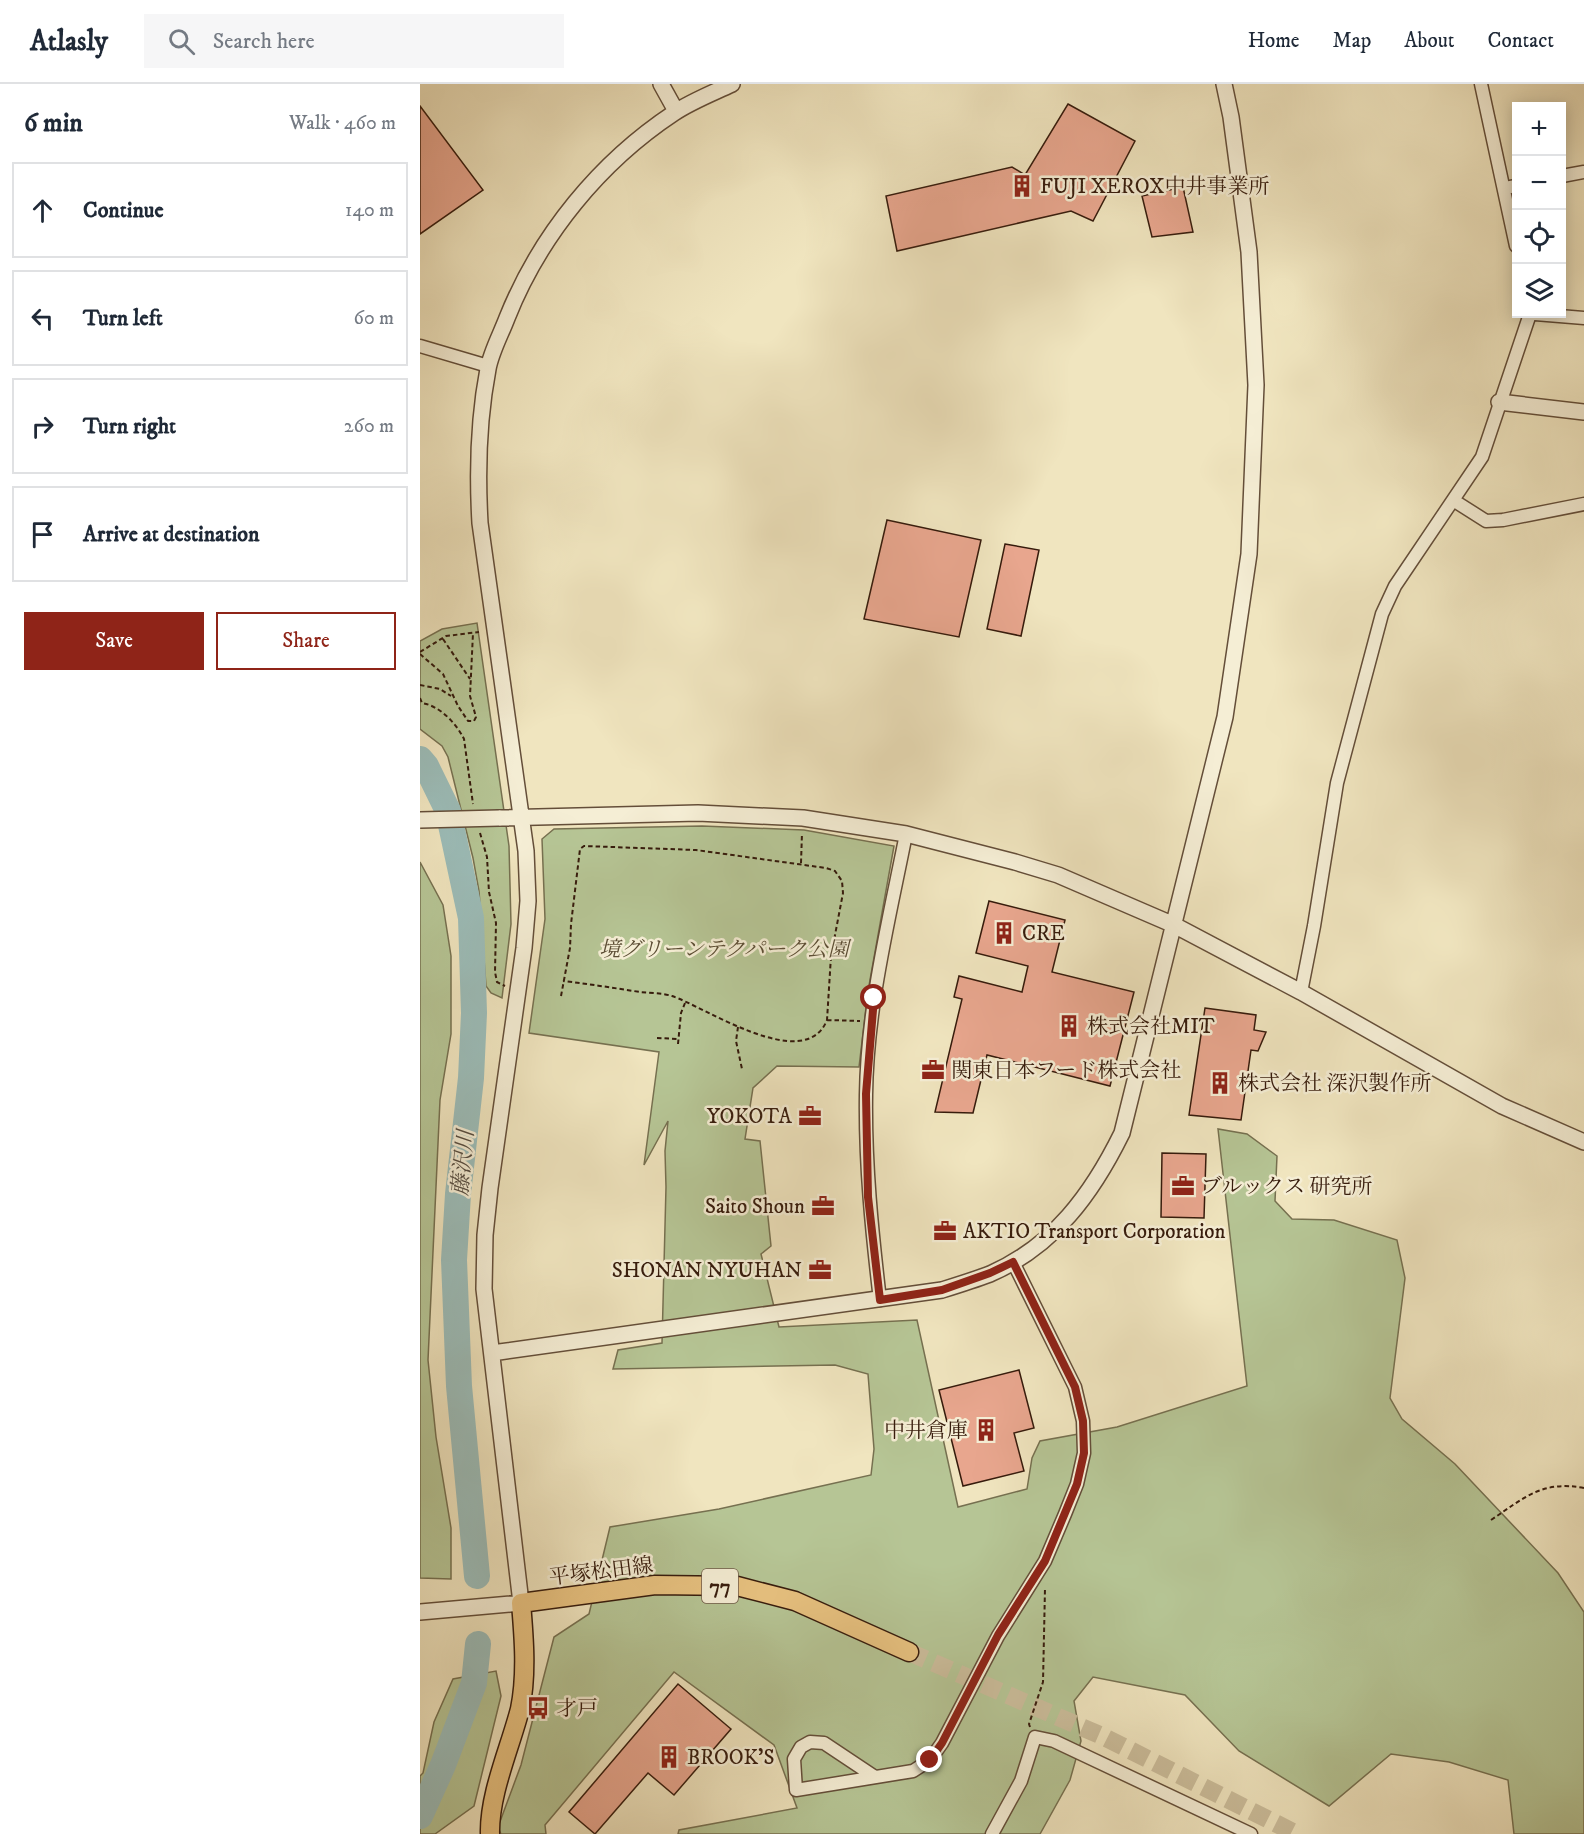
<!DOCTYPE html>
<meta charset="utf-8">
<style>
:root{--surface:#fff;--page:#f6f6f7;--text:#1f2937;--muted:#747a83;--line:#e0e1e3;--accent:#8f2418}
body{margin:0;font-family:"IM FELL DW Pica","Noto Serif JP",serif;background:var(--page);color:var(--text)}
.controls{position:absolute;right:18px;top:18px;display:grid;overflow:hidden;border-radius:0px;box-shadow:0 3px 15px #0003}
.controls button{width:54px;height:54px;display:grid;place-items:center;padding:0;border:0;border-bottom:2px solid var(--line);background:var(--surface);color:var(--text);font:30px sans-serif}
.stop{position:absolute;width:18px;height:18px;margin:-14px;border:4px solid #8f2418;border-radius:50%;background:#fff}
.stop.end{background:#8f2418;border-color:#fff;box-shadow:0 2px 6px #0008}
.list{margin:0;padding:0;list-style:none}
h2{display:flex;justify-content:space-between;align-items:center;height:78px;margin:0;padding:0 24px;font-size:26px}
h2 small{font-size:20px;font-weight:400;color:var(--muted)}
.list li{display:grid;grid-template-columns:39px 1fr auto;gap:18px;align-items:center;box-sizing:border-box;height:96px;margin:0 12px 12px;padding:0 12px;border:2px solid var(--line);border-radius:0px}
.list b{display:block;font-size:22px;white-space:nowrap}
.list em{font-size:20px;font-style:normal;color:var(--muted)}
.actions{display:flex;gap:12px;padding:18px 24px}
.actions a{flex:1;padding:14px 0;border:2px solid var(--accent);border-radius:0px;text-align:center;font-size:21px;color:var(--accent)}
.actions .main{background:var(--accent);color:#fff}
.icon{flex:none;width:33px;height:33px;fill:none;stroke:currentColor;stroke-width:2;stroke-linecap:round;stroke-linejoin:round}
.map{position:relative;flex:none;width:1164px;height:1750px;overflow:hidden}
header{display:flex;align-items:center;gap:36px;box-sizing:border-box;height:84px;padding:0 30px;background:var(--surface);border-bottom:2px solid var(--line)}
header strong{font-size:28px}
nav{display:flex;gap:33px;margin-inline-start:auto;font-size:21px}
.search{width:420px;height:54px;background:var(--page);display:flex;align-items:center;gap:15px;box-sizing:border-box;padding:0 21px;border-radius:0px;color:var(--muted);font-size:22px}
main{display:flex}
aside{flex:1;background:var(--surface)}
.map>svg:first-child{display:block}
.green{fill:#b6c595;stroke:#767050;stroke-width:1.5}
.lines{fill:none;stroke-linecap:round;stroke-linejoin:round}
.river{stroke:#9cbdb9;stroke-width:26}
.building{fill:#e8a68e;stroke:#361b0c;stroke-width:1.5}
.primary-tunnel{stroke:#cbbd9b;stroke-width:18;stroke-dasharray:18 9;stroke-linecap:butt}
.minor-casing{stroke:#644e39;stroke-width:15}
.tertiary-casing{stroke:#644e39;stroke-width:18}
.primary-casing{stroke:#361b0c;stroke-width:21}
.path{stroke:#361b0c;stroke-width:2;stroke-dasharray:4.5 3;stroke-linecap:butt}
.minor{stroke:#f5eed5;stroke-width:12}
.tertiary{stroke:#f5eed5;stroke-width:15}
.primary{stroke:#e8c280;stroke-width:18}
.tertiary-bridge-casing{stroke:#644e39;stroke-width:18;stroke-linecap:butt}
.tertiary-bridge{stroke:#f5eed5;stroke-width:15}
.route{stroke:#8f2418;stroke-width:8}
.labels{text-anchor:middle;stroke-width:5;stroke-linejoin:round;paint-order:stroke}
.shield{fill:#f5eed5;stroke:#6f5a48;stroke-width:1.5}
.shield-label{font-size:20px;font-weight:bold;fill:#361b0c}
.poi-label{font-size:21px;fill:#361b0c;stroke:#f5eed5;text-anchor:start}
.park-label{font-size:21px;font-style:italic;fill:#5c4e35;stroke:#f5eed5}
.street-label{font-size:21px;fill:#361b0c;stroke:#f5eed5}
.water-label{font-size:22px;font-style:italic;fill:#554c40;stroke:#f5eed5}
</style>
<header>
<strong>Atlasly</strong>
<div class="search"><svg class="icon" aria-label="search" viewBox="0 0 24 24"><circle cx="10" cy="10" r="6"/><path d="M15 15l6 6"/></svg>Search here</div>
<nav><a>Home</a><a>Map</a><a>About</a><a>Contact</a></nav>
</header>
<main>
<aside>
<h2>6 min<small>Walk · 460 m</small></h2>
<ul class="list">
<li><svg class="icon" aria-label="ahead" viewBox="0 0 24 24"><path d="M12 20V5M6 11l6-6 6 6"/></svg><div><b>Continue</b></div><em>140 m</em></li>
<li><svg class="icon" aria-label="left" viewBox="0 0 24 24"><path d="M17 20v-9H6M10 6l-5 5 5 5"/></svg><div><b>Turn left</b></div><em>60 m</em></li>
<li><svg class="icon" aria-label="right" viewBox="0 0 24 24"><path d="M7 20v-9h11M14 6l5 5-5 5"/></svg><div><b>Turn right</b></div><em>260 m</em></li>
<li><svg class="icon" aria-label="arrive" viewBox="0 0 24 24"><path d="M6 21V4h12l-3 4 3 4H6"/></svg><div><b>Arrive at destination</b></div></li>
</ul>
<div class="actions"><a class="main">Save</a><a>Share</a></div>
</aside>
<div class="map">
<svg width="1164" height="1750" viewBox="0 0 1164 1750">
<rect width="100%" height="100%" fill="#f0e5bf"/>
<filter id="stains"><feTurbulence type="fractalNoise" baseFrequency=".00333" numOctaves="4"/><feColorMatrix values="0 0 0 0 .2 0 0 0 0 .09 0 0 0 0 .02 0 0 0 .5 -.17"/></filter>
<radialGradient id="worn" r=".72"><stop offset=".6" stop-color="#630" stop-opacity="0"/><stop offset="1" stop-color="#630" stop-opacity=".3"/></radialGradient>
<path class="green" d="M57 539 89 762 91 840 82 914 71 909 66 902 59 807 53 774 28 673 22 662 0 645V557L22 545Z
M282 742 384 746 474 762 448 907 439 983 357 982 333 1004 325 1055 340 1057 351 1162 341 1170 359 1243 497 1236 538 1423 607 1405 612 1374 620 1357 697 1343 827 1302 798 1045 827 1050 857 1072 855 1117 872 1135 914 1136 977 1156 985 1194 970 1314 982 1335 1035 1380 1138 1489 1164 1528V1750H1094L1088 1696 1029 1678 971 1670 909 1722 819 1667 765 1611 673 1593 654 1617 661 1657 650 1696 620 1750H258L259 1746 377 1724 354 1661 254 1588 125 1741 126 1750H81L78 1743 101 1681 134 1553 169 1530 190 1443 299 1425 451 1391 454 1365 448 1290 415 1281 193 1285 198 1266 242 1259 246 1103 245 1067 248 1037 224 1081 239 968 109 949 125 835 122 755 134 745Z
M0 778 23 821 31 872V950L20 1016 8 1276 16 1353 31 1444V1495L0 1494Z
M76 1587 81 1612 54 1722 15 1750H0V1692L3 1689 14 1638 33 1595Z"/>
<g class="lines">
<path class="river" d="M0 675 6 682 28 727 51 834 54 929 51 994 38 1110 34 1176 39 1302 57 1492
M0 1732 23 1681 54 1599 58 1560"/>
</g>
<path class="building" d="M648 20 715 57 673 137 651 127 477 167 466 112 592 83 605 91Z
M0 22 63 106 0 150Z
M763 103 773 148 732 153 722 112Z
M467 436 561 456 539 553 444 535Z
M585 460 619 466 601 552 567 545Z
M569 817 645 836 632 888 714 908 690 1002 567 971 553 1029 515 1028 542 915 534 913 539 892 602 908 608 882 556 869Z
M785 924 836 931 834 946 846 948 838 967 831 966 821 1036 769 1031Z
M742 1069 786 1070 784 1134 741 1133Z
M599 1286 614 1344 594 1349 604 1387 543 1402 519 1306Z
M258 1600 311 1645 254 1711 228 1689 175 1750 149 1728Z"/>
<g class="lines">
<path class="primary-tunnel" d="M489 1568 682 1652 877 1750"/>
<g class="minor-casing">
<path id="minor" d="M1061 0 1096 162
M1142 92 1164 88
M1085 104 1096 102
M1115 230 1164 234
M0 262 68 282
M1033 416 1066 437 1083 436 1164 420
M881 908 894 842 917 699 962 530 975 502 1062 373 1110 230
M460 1216C452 1148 445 1080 446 1011 447 923 469 836 486 750
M455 1693 404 1659 390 1658 381 1663 374 1675 376 1706 493 1687 510 1676 522 1659 578 1552 625 1477 645 1430 657 1400 664 1369 663 1337 655 1303 593 1178
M572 1750 601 1697 615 1653 634 1657 831 1750"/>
</g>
<g class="tertiary-casing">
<path id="tertiary" d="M241 0 256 27
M1079 318 1164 328
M79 734 278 729 383 734 486 750 595 778 638 791 754 841 881 908 1082 1022 1164 1058
M72 1269 522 1206C538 1201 554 1196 570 1190 634 1162 672 1110 702 1049L805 633 829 470 836 301 829 168 811 33 804 0
M0 1528 101 1519 64 1205 65 1151 70 1104 104 864 108 817 106 767 60 439C57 387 58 337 68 285 71 268 81 250 87 234 120 151 180 78 254 29 272 17 293 9 312 0"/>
</g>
<g class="primary-casing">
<path id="primary" d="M70 1750C69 1710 90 1664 100 1625 107 1591 104 1554 101 1519L235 1501 317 1502 375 1517 489 1568"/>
</g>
<path class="path" d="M23 555 50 595
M0 568 26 552 59 548
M0 570 23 590 38 622 48 637H54L56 633 50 612 53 549
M0 601 20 605 31 612
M0 614 2 619C20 622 36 639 44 655L53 720
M60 749 67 773 69 808 76 839 75 888 77 898 85 902
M381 779 382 749
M141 912 150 864 151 840 160 765 164 762 276 766 406 784 415 787 422 797 423 809 411 872 407 936C385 991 285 923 252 912 242 909 230 909 220 908 194 904 169 900 143 897
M407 936 440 937
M318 943 316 957 322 985
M237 954 258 955
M258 960 261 929 265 919
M1071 1436C1104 1414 1122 1396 1164 1404
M610 1643 609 1640 623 1598 625 1504"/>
<use href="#minor" class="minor"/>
<use href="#tertiary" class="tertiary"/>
<use href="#primary" class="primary"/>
<g class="tertiary-bridge-casing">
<path id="tertiary-bridge" d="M0 736 79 734"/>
</g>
<use href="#tertiary-bridge" class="tertiary-bridge"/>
</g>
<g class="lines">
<path class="route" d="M454 914 446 1010 448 1113 460 1216 522 1206 570 1189 593 1178 655 1303 663 1337 664 1369 657 1400 625 1477 578 1551 522 1659 510 1676"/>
</g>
<defs>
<g id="building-bare" transform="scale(1.8)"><path d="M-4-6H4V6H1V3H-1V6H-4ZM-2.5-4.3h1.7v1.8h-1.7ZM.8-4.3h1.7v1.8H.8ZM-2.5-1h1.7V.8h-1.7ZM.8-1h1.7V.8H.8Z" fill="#8f2418" stroke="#f5eed5" stroke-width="2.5" paint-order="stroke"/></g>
<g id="office-bare" transform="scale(1.8)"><path d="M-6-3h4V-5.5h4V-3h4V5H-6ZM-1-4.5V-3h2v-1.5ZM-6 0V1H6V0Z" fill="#8f2418" stroke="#f5eed5" stroke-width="2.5" paint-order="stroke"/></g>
<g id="bus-bare" transform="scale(1.8)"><path d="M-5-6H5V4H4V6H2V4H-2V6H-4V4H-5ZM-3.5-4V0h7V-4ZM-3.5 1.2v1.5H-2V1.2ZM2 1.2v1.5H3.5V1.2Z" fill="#8f2418" stroke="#f5eed5" stroke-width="2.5" paint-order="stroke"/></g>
</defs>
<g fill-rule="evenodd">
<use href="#building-bare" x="602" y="102"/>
<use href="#building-bare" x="584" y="849"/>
<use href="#building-bare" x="649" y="942"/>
<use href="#office-bare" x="513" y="986"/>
<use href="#building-bare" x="800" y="999"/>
<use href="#office-bare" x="390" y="1032"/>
<use href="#office-bare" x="763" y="1102"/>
<use href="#office-bare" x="403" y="1122"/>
<use href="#office-bare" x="525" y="1147"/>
<use href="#office-bare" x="400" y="1186"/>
<use href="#building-bare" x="566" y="1346"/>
<use href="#bus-bare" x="118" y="1624"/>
<use href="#building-bare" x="249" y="1673"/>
</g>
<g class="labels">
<rect class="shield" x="282" y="1485" width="36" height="34" rx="4.5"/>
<g class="shield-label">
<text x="300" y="1509">77</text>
</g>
<g class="poi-label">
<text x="620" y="109">FUJI XEROX中井事業所</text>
<text x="602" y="856">CRE</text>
<text x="667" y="949">株式会社MIT</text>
<text x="531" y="993">関東日本フード株式会社</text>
<text x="818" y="1006">株式会社 深沢製作所</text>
<text x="372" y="1039" text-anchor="end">YOKOTA</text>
<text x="781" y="1109">ブルックス 研究所</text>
<text x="385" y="1129" text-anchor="end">Saito Shoun</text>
<text x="543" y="1154">AKTIO Transport Corporation</text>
<text x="382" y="1193" text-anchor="end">SHONAN NYUHAN</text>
<text x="548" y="1353" text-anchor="end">中井倉庫</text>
<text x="136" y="1631">才戸</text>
<text x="267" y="1680">BROOK'S</text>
</g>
<g class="park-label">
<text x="304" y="872">境グリーンテクパーク公園</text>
</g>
<g class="street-label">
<text transform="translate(181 1487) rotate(-7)" y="7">平塚松田線</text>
</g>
<g class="water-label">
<text transform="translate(42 1079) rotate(-85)" y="8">藤沢川</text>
</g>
</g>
<rect width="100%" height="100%" filter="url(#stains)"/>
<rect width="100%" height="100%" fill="url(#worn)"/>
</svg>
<div class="controls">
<button>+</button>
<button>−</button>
<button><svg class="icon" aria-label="locate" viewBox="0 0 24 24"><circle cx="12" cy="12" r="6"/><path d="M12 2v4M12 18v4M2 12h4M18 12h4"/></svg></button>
<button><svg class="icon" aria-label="layers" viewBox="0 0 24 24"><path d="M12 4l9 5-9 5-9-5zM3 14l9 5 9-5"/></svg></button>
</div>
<div class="stop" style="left:454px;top:914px"></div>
<div class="stop end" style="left:510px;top:1676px"></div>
</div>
</main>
